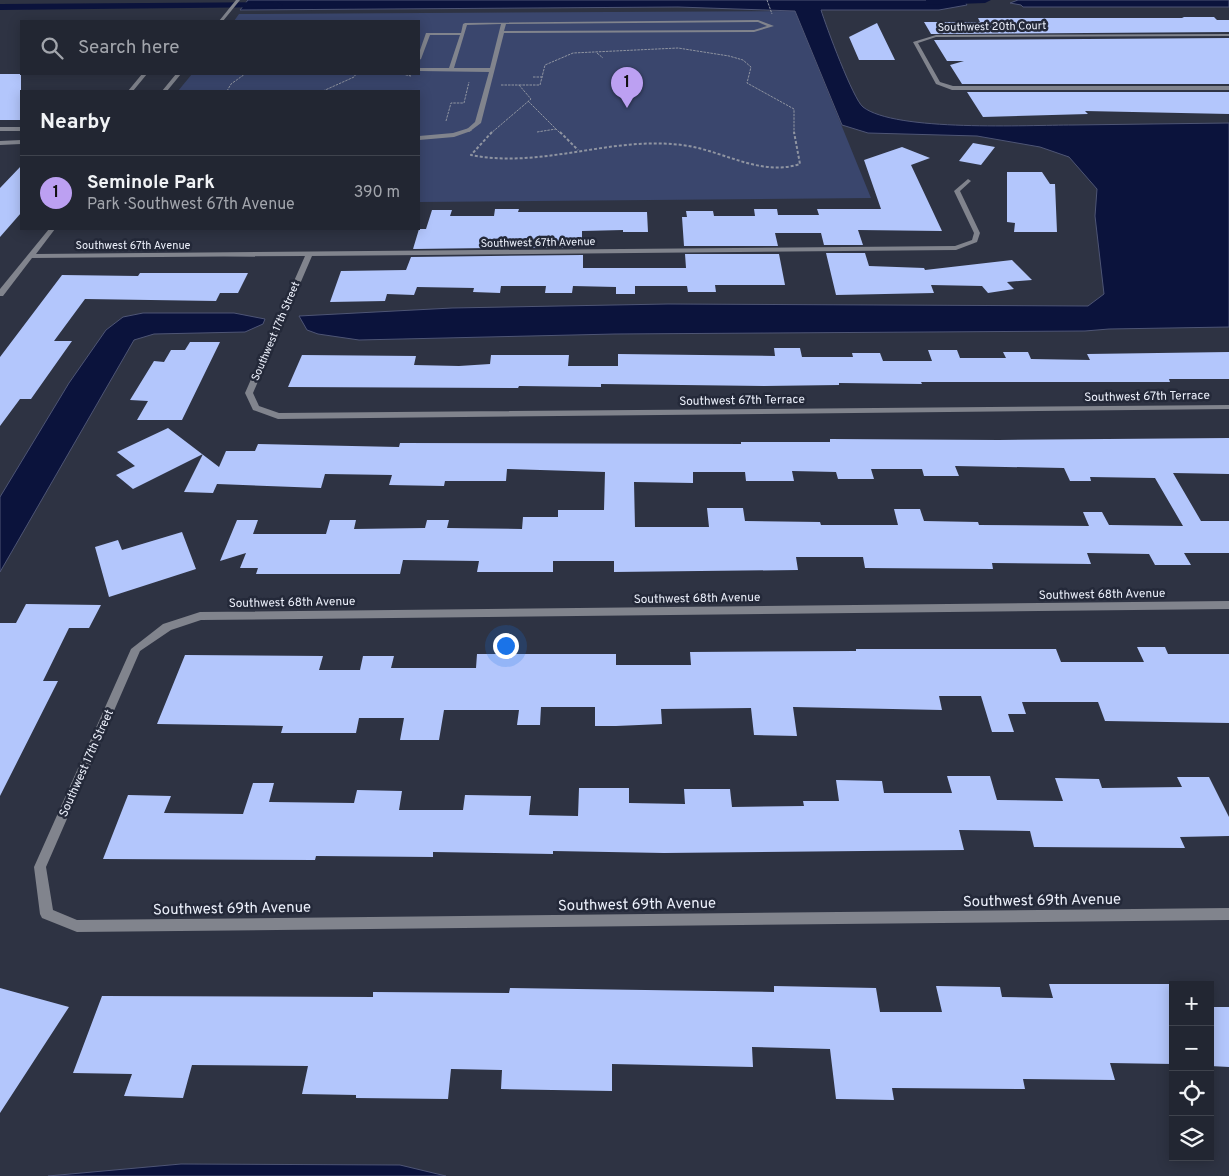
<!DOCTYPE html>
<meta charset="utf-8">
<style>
:root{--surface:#222632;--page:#2e323e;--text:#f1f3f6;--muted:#a2a5ac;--line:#3f434d;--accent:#bca0f2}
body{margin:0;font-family:Overpass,sans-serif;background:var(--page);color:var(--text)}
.controls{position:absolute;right:15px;bottom:15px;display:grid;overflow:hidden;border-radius:0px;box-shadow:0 2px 12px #0003}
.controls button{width:45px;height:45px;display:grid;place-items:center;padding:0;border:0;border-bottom:1px solid var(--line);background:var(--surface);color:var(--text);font:25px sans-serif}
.you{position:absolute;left:505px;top:645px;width:18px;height:18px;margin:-12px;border:4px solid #fff;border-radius:50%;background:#1a73e8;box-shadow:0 0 0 8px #1a73e833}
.badge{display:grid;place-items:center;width:32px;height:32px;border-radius:50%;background:var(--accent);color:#111;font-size:16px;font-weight:700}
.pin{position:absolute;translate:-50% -41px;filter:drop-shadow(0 1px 2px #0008)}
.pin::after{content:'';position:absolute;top:26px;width:18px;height:15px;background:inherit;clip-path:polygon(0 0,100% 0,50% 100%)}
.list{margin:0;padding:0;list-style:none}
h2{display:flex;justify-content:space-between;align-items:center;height:65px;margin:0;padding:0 20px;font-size:21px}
h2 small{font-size:16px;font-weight:400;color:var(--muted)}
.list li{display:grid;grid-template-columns:32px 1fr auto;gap:15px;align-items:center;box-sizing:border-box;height:75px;padding:0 20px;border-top:1px solid var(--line)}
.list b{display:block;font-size:19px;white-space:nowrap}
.list p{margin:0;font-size:16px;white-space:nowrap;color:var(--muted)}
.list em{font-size:16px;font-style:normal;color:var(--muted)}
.icon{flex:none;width:28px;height:28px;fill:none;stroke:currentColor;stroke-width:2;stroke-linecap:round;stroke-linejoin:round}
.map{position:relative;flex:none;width:1229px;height:1176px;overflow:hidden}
.search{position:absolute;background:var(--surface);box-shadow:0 2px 12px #0003;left:20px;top:20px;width:400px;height:55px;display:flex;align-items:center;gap:12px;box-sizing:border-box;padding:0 18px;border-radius:0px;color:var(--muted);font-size:19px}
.panel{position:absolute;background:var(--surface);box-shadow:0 2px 12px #0003;left:20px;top:90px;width:400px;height:140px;border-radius:0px}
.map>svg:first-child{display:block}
.green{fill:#3a466d}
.water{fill:#0b133c;stroke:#4e5575}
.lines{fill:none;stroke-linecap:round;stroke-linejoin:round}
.canal{fill:#0b133c;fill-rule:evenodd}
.building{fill:#b3c6fc;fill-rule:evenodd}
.path-far1{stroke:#8f94a1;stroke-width:1;stroke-dasharray:2.5 1;stroke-linecap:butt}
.path{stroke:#8f94a1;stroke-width:2;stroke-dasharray:3 2;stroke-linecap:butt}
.service{fill:#81848d;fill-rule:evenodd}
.minor{fill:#81848d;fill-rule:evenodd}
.labels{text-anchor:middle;stroke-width:5;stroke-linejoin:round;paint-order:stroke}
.far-street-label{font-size:11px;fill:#ecf0fb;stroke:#242939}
.street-label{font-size:12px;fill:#ecf0fb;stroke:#242939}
.near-street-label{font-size:15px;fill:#ecf0fb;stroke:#242939}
</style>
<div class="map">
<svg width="1229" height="1176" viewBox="0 0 1229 1176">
<rect width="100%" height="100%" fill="#2e3343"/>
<path class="green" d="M795 11 871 198 419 202V91H178L192 74H419V21H234L239 14Z"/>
<path class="water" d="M248 0H964L967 5 939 10H821C826 26 853 99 863 107 895 132 1029 125 1073 125 1125 124 1177 124 1229 123V327L1109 329 1085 331 615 334 359 340 318 334 307 330 299 316 452 308 668 304 1088 306 1104 294 1095 216 1097 189 1069 157 1040 147 977 136 868 133 842 125 795 11 678 7 240 10Z
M1018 0H1229V7H1023L1021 5 1010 3Z
M143 313H234L265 319 263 324 245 332 154 334 134 340 0 572V497L69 383 106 330 123 317Z
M181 1164 400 1165 446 1176H48Z"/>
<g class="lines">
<path class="canal" d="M926 0H991L985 3 930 5 926 4Z
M277 2 283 5 281 7 0 10V4Z"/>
</g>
<path class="building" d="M1182 17H1214L1217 20H1229V32L931 34 924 22H980L978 18H1184Z
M877 23 895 60H859L849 37Z
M1229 38V84H962L950 65 964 61H947L934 40Z
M0 74H21V120H0Z
M967 92H1229V114L1085 111 1088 114 983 117Z
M973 143 995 147 981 165 959 161Z
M902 147 930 158 911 165 942 231 858 230 863 245H824L821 233H775L778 246H684L682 217H687L686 211H713L714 216H755L754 209H777L778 215H819L817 209H881L864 160Z
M21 166V213L0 237V188Z
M1007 172H1042L1050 184H1055L1057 232H1014L1015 223 1007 222Z
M495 209H519L518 212H647L648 232H623V230L582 231V247L413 249 419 229H426L432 210H452L450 216H494Z
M826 253H865L869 266 924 268 925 270 1012 260 1032 280 1007 282 1014 289 988 293 982 286 931 285 934 293 836 295Z
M685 254H779L785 285H715L716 292H688L687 286H635V294H616V287L573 286 572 293H545L546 286H501L500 293 473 292 474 288 417 287 414 295 387 294 385 301 330 302 341 271 406 270 411 257 583 255V268H686Z
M140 273H248L238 293H220L216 301 85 299 54 341H72L31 399H20L0 426V357L62 275 138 276Z
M190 342H220L182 420H137L148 401 130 400 154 361 164 362 171 350H185Z
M774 348H800L802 357H853L852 353H880L883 361H932L928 350H957L960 358H1006L1003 352H1028L1031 359 1090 360 1087 354 1229 352V379H1169L1170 382H921L922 384 839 383V385L764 386 601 384V387L519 386 518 388 288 387 302 355 416 356 414 365 459 366 490 364 491 355H569L568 366H618V354L775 356Z
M168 428 219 467 226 451H255L258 444 399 447 400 443 741 444V442H830V439L999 440 1229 438V474L1173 473 1201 521H1229V553H1184L1191 565H1155L1149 554 1087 553 1091 564 992 563 993 569 865 568 863 557H796L798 570 614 572V561H553V572H477L479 561 403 560 400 574H256L258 568H240L246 553 220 561 237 520H258L253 534H326L330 520H356L354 529 425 528 427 520H449L447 528 522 529 523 517H558V510H604L605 472 507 469 506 481H445L444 486 389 485 392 475 325 474 321 488 217 484 213 493 184 492 203 454 133 489 116 475 135 466 117 452ZM955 466 1064 468 1070 481H1091L1090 477 1155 478 1183 526 1109 525 1102 512H1083L1089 526 979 525 978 522 924 521 920 509H894L898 525H821L820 522 745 521 743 508H707L709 527H635L634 482 693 483V472H745L746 481H794L792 471 836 472 838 479H874L871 469H922L924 476H959Z
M182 532 196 569 109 597 95 547 118 540 122 550Z
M26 604 101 605 89 628H69L43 681H58L0 796V623H16Z
M1137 647H1165L1168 654H1229V723L1105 721 1098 702H1022L1026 714H1008L1014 732H992L981 696H939L942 710 793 707 797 736 754 735 751 708 661 709 662 724 616 726H595V707H541L540 725H517L519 710H444L439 740H400L404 718H359L356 733H281L283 726 157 724 185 655 323 656 319 670H360L363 656H394L391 668H476L477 654H616V665H691L690 652 856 651V649H1056L1061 662H1144Z
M947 776H990L997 800 1063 801 1055 778 1099 779 1102 788 1182 787 1177 777H1209L1229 817V836L1180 837 1185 848 1034 847 1030 831 959 830 964 850 664 853 553 851V854L433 852V857L316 856 315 860 103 859 128 795 171 796 164 813 243 814 253 783H274L269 802 354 803 357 790 402 791 399 810H463L465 795 531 796 529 815 578 816 579 788H629V803L685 804 684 789H730L732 807 804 806 803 801H839L836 780 882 781 884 793H952Z
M1049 984H1173V1064L1110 1063 1115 1080 1023 1079 1025 1089 892 1088 894 1100 836 1099 830 1049 752 1047 753 1067 612 1064V1091L501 1089 502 1070 451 1069 448 1099 356 1098V1095L302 1094 308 1066 192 1065 183 1098 124 1096 132 1074 73 1073 102 996 373 997V992L509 993 510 988 774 992V986L876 988 880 1012H942L936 986 1000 987 1002 997 1053 998Z
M0 988 69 1007 0 1113Z
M1210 1007H1229V1067L1210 1066Z"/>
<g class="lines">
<path class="path-far1" d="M767 0 772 14
M597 53 603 58
M402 74 411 76
M533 77H543
M501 85H519
M519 85H540L545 65 573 53 678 48 729 56 743 60 751 67 747 83 794 109V134
M227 91 231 84 245 74
M323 91 354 77 356 74
M528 101 561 134
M446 121 451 103H464L469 82
M537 132 556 129
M490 134 531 99 519 85"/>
<path class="path" d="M492 132 471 155C542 169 610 136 682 145 723 150 759 177 800 164L794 132
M560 132 578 150"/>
<path class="service" d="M758 20 774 26 754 32 504 33 481 123 469 132 466 130 475 122 489 72 419 71V68H449L460 35H430L421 59 419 60V53L426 33H461L463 24 465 23ZM758 22 767 26 754 30 504 31 506 24ZM501 24 490 68H454L467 25Z
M142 74H147L133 91H128Z
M0 127H21V131H0Z"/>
<path class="minor" d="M236 0H240L223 21H219Z
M1229 34V36L936 37 918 43 940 82 953 86H1229V90H952L936 84 913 42 936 35Z
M176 74H181L167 91H162Z
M469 128 472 130 471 131 454 137 419 140V136L453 133Z
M21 140V144L0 145V141Z
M968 179 971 181 960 191 980 233 977 242 956 250 312 256 253 393 259 406 279 413 1229 405V409L278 419 253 410 245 393 305 256 32 258 3 296H0V289L49 229H55L36 254 955 246 972 240 974 233 954 191Z
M1229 601V609L201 620 171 630 140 651 46 867 53 910 77 920 1229 908V920L77 932 42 918 40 914 34 867 131 649 163 624 200 612Z"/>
</g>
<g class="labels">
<g class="far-street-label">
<text transform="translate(992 26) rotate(-1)" y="4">Southwest 20th Court</text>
<text transform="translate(538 242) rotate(-1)" y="4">Southwest 67th Avenue</text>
<text x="133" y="249">Southwest 67th Avenue</text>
<text transform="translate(275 331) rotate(-67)" y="4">Southwest 17th Street</text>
</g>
<g class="street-label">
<text transform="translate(1147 396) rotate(-1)" y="4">Southwest 67th Terrace</text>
<text transform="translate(742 400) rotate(-1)" y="4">Southwest 67th Terrace</text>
<text transform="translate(1102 594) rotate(-1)" y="4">Southwest 68th Avenue</text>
<text transform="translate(697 598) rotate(-1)" y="4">Southwest 68th Avenue</text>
<text transform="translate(292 602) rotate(-1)" y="4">Southwest 68th Avenue</text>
<text transform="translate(86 763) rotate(-66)" y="4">Southwest 17th Street</text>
</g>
<g class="near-street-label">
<text transform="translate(1042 900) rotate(-1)" y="5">Southwest 69th Avenue</text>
<text transform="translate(637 904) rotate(-1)" y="5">Southwest 69th Avenue</text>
<text transform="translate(232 908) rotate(-1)" y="5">Southwest 69th Avenue</text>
</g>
</g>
</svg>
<div class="controls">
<button>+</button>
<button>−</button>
<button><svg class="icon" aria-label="locate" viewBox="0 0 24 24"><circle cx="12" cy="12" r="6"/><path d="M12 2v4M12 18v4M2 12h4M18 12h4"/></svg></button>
<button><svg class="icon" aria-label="layers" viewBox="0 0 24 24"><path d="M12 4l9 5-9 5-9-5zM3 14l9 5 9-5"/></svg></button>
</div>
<div class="you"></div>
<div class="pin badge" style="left:627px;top:108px">1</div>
<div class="search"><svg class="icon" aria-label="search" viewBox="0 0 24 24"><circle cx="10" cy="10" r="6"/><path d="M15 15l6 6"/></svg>Search here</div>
<section class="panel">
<h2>Nearby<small></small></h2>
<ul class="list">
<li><span class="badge">1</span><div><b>Seminole Park</b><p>Park · Southwest 67th Avenue</p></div><em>390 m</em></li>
</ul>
</section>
</div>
